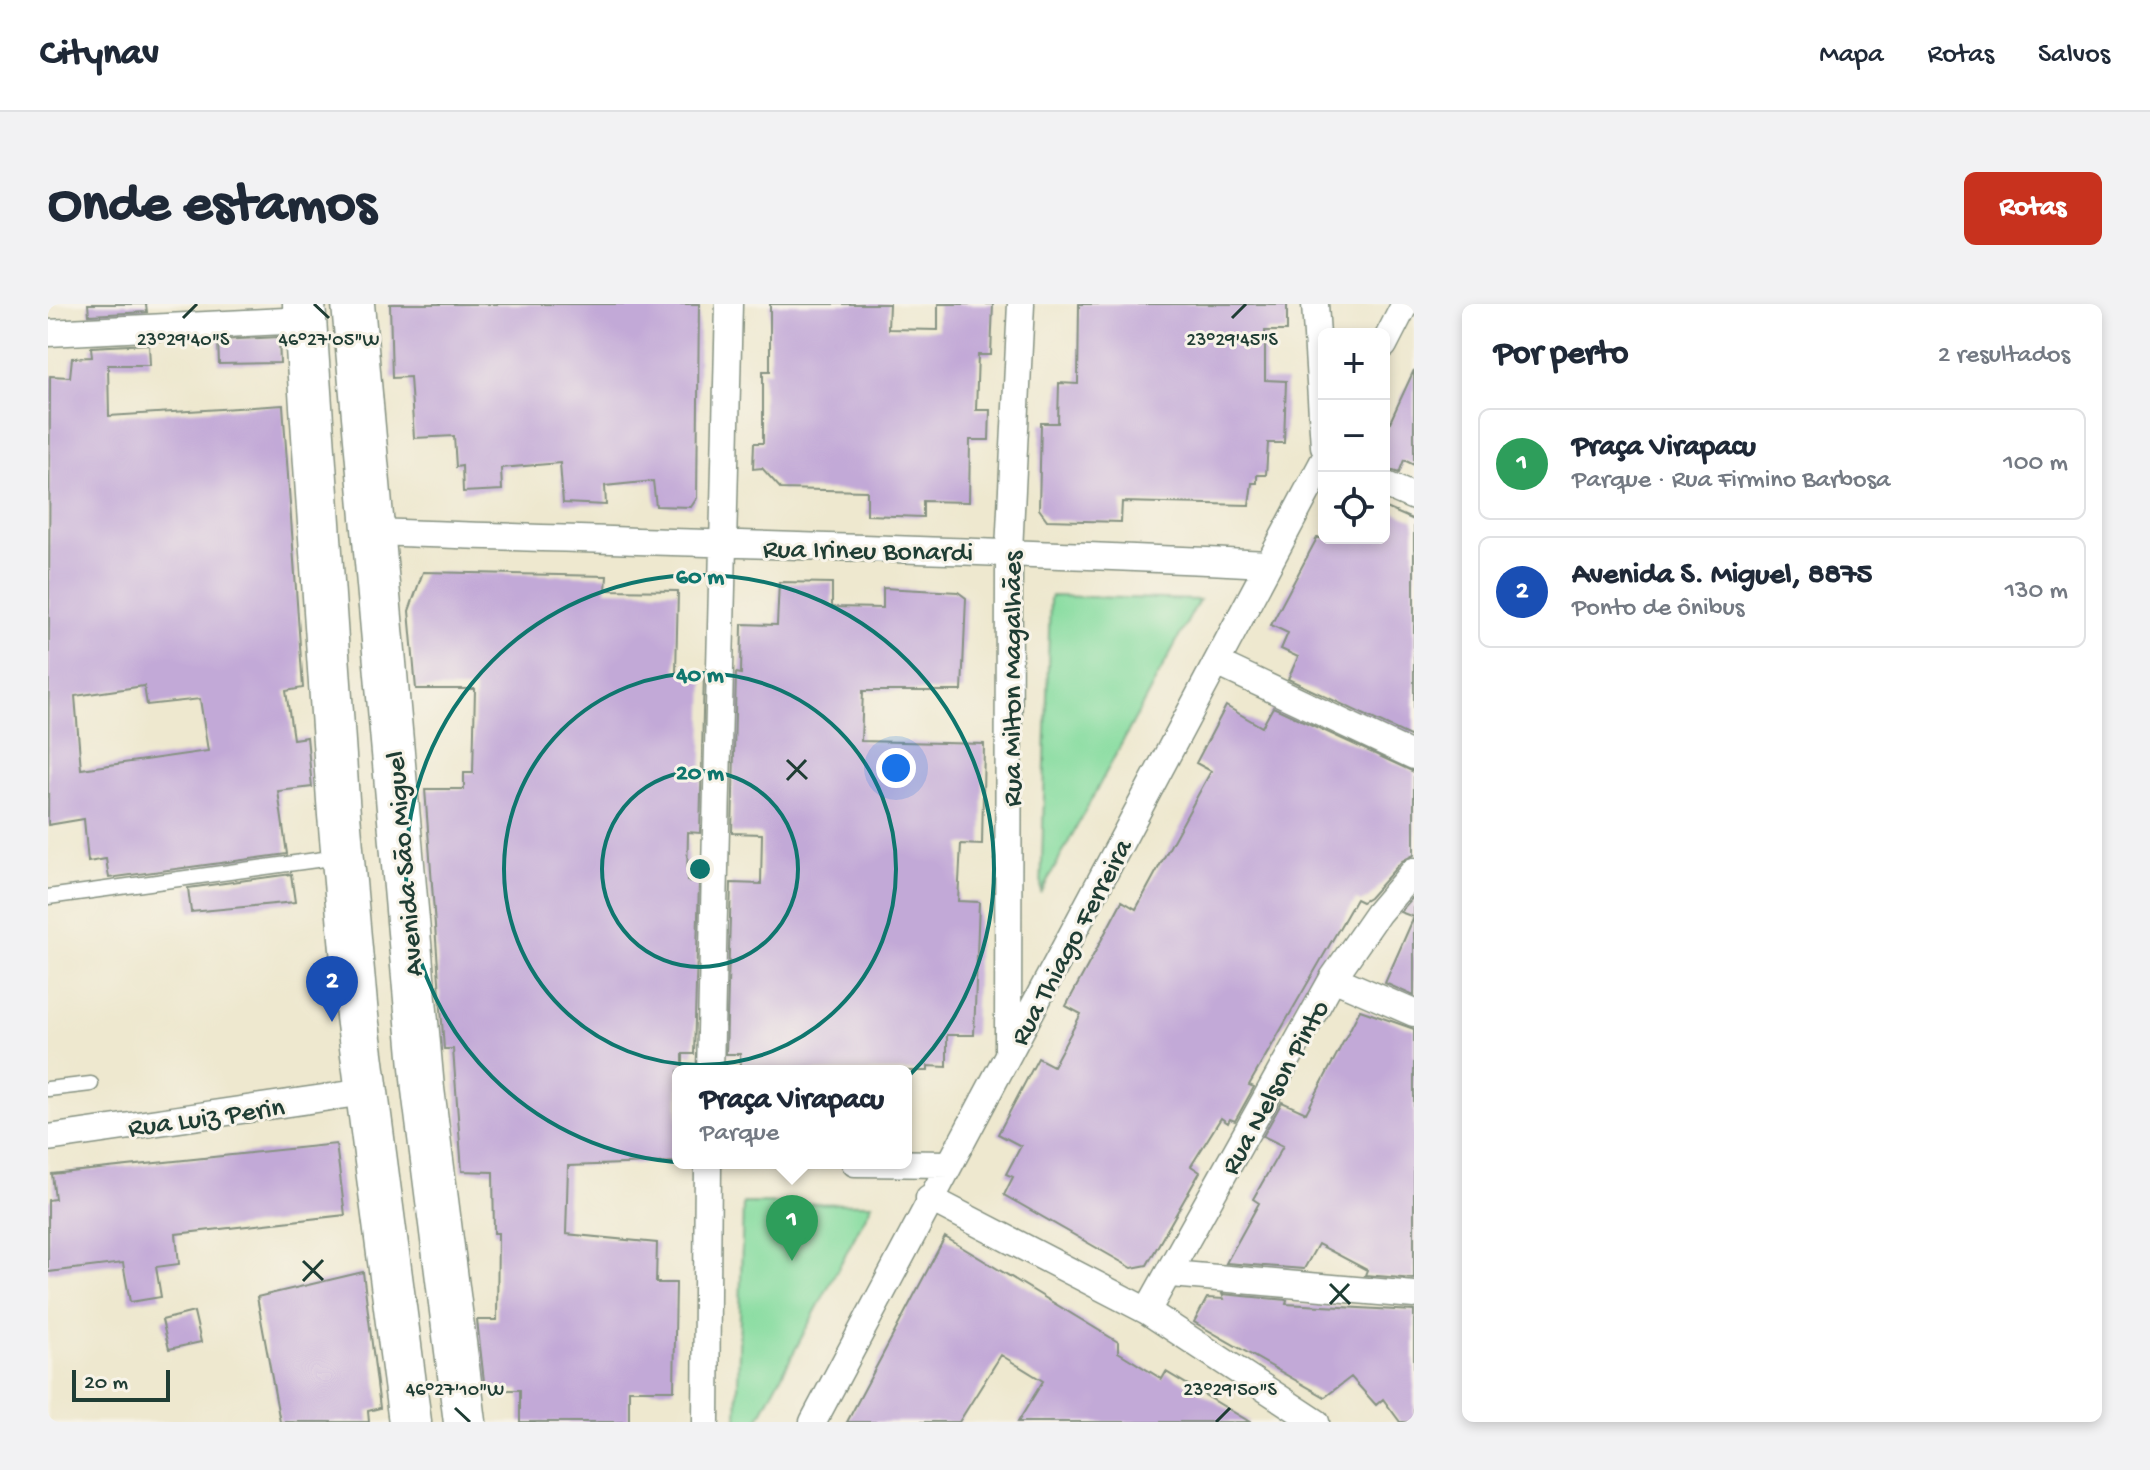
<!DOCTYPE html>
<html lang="pt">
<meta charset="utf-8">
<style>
:root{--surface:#fff;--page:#f2f2f3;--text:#1f2937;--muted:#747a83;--line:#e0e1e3;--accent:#c8321e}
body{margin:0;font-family:"Gochi Hand",sans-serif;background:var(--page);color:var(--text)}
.controls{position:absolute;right:24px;top:24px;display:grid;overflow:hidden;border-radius:12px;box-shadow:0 4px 12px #0003}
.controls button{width:72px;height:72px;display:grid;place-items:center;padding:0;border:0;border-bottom:2px solid var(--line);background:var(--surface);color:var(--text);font:40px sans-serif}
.scale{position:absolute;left:24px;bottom:20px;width:98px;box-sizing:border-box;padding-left:8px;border:4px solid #1f3d34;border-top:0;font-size:22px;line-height:28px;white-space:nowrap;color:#1f3d34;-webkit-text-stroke:6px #f7f3e8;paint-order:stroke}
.you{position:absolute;left:848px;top:464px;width:28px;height:28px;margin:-20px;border:6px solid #fff;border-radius:50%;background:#1a73e8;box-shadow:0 0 0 12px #1a73e833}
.badge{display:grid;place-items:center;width:52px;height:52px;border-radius:50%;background:var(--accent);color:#fff;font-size:26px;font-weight:700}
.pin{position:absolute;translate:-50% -66px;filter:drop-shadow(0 2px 4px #0008)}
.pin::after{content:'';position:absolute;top:42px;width:28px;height:24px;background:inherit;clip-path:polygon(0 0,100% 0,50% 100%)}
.popup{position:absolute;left:624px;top:761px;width:240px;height:104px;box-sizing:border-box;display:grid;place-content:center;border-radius:12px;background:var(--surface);filter:drop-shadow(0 2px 6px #0005);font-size:26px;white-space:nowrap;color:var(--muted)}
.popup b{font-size:30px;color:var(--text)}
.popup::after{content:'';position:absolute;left:50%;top:100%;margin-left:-16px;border:16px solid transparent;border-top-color:var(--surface)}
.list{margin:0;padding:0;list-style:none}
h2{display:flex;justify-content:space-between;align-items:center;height:104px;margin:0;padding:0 32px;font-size:34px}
h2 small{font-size:26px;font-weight:400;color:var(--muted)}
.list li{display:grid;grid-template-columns:52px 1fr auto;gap:24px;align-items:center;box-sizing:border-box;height:112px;margin:0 16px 16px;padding:0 16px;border:2px solid var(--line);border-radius:12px}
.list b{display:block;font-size:30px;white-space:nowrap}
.list p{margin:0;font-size:26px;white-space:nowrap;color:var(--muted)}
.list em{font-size:26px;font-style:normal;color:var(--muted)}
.icon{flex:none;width:44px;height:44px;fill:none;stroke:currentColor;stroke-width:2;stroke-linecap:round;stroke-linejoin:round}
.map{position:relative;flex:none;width:1366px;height:1118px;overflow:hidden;border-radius:12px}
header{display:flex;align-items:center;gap:48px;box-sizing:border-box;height:112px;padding:0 40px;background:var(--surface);border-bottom:2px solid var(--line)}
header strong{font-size:38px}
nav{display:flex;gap:44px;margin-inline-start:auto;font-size:28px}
.intro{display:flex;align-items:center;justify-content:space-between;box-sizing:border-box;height:192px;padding:0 48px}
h1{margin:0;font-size:56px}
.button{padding:20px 36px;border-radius:12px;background:var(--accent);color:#fff;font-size:28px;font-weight:700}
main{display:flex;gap:48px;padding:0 48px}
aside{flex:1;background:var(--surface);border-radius:12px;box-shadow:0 4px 12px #0003}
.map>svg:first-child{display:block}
.green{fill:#85dc9f;stroke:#528c6a;stroke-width:2}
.building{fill:#c2a9d7;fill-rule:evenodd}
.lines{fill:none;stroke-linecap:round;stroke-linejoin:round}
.service-casing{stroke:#869282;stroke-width:17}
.minor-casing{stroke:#869282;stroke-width:29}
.primary-casing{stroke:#869282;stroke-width:45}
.service{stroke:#fff;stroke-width:14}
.minor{stroke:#fff;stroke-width:26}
.primary{stroke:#fff;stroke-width:42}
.ticks{fill:none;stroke:#1f3d34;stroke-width:3}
.ring{fill:none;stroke:#0f766e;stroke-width:4}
.labels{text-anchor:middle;stroke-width:6;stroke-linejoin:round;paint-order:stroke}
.street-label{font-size:28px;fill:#1f3d34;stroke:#f7f3e8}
.ticks-label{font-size:20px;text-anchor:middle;fill:#1f3d34;stroke:#f7f3e8;stroke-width:6;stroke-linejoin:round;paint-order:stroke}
.centre{fill:#0f766e;stroke:#f7f3e8;stroke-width:4}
.ring-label{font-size:24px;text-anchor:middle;font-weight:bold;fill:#0f766e;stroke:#f7f3e8;stroke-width:6;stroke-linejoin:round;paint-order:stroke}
</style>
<header>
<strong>Citynav</strong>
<nav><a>Mapa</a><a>Rotas</a><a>Salvos</a></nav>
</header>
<div class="intro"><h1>Onde estamos</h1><a class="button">Rotas</a></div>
<main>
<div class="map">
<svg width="1366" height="1118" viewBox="0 0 1366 1118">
<rect width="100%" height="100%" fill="#f7f3e8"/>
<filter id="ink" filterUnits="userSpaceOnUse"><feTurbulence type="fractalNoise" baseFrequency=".0125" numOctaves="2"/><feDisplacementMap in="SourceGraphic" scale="16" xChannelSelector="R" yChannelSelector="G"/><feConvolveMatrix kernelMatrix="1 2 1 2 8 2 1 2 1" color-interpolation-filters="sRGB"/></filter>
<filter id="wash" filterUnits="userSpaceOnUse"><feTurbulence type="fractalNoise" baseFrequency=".006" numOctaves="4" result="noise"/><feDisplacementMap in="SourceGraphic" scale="32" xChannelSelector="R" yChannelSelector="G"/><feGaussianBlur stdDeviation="1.8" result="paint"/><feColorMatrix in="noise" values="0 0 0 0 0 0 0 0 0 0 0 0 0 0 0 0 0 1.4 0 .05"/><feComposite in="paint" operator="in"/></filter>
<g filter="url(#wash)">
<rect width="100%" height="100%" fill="#eee8cf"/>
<path class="green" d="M1003 292 1151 296 993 589 1002 295Z
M695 899 824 900 709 1118H689Z"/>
<g id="blocks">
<path class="building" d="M40 0H98L99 8 41 11Z
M342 0H651L649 194 643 203 608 202 605 177 557 182 558 201 515 199 512 159 453 164 454 186 415 188 414 162 408 163 406 132 366 134 362 73 344 74Z
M722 0H841L840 25 890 26V0H945L943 51H930L928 106H942L941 136H922L921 198 875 197V213L819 211V187L733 185 714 164 705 165 706 139H715V67H722Z
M1031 0H1239V27H1217V76L1238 77 1236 139H1220L1218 171H1209V179H1204L1201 201 1074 198 1073 218 999 216 991 205 993 119H1010L1011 79 1030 80Z
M231 33 232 59 171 60 170 36Z
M101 40 102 61H60L61 112 235 101 255 384 238 387 245 435 259 433 264 483 230 487 239 550 61 574 58 555 40 558 36 515 0 521 2 72 22 73 24 54 44 53 43 43ZM96 382 99 401 152 395 160 447 33 465 27 392Z
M1366 66V161L1356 156 1351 169 1336 164V131Z
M1336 203 1366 216V434L1240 375 1250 353 1233 345 1240 329 1223 321 1269 234H1336Z
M375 268 559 272 558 286 630 287 628 368 656 369 652 529 640 528 639 577 651 578 646 750H635V767H630V858L520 862 518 930 609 939 608 979H628L626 1086H581V1118H472V1086H437L429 1016H449L450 929H446L445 868 414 867 405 745H396L377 485H416V469H425L427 385H368L361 307Z
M731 278 784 279V303L835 304V284L910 288 918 294 914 387H815L813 437 936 440 934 541 913 540 910 597 931 598 926 731H899V763L880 762V767H693L692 750H678L683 579 713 580 714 530 684 529 688 369 693 370 694 320 729 321Z
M1178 402 1214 423 1225 403 1366 468V551L1354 557 1321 594 1314 598 1308 595 1201 781 1206 783 1187 817 1182 815 1180 819 1173 814 1143 862 1152 868 1099 961 1084 964 956 891 965 873 958 870 973 842 950 830 990 754 1005 762 1033 710 1018 702 1047 648 1074 597 1088 605 1163 467 1148 459Z
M243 570 247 598 143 608 140 584Z
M1366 592V692L1337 679 1366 613 1352 608Z
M1312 706 1366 725V975L1317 971 1319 966 1270 940 1256 965 1178 959 1211 899 1205 895 1235 842 1215 832 1234 798 1258 809Z
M288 840 297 911 128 930 131 960 108 963 113 993 82 998 75 959 0 968V896L7 895 4 870Z
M897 933 1070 1038V1048L1114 1075 1118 1068 1202 1118H970L995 1077 953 1051 911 1118H799Z
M315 968 332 1104 320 1107 321 1118H232L209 993Z
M1174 990 1239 996 1238 1000 1366 1007V1118H1352L1335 1095 1328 1101 1303 1073 1277 1093 1146 1018 1159 994 1176 995Z
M146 1008 153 1038 121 1045 114 1016Z"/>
</g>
</g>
<g filter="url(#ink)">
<use href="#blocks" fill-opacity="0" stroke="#869282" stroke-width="2"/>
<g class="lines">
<g class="service-casing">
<path id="service" d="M0 593 290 553
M0 785 43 780"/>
</g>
<g class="minor-casing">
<path id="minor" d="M1267 0 1276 142
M0 29 257 16
M1336 41 1357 0
M1336 180 1366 193
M323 228C623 239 922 245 1220 260
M1169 359 1366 452
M1285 674 1366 709
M960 744 961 247 973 0
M662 767 681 0
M0 834 317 788
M807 859 902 860
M881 894 1099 1007 1268 1118
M1123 970 1366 991
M1099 1007 1285 674 1330 609 1366 567
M658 1118 660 859
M765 1118 1276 156"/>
</g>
<g class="primary-casing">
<path id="primary" d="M256 0 291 511 309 712 362 1118
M305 0 375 785 417 1118"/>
</g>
<use href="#service" class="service"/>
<use href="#minor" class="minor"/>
<use href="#primary" class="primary"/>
</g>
</g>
<path class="ticks" d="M266 0 281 14M135 14 149 0M1184 14 1198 0M739 456 759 475M739 476 758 456M255 957 275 976M255 977 275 956M1282 980 1302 1000M1282 1000 1301 980M407 1104 422 1118M1168 1118 1182 1104"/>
<g class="ring">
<circle cx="652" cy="565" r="98"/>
<circle cx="652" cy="565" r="196"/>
<circle cx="652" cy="565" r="294"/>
</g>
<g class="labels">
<g class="street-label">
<text transform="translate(820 244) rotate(1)" y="10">Rua Irineu Bonardi</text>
<text transform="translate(962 375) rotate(-90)" y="10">Rua Milton Magalhães</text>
<text transform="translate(354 560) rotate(-95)" y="10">Avenida São Miguel</text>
<text transform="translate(1021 637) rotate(-62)" y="10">Rua Thiago Ferreira</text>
<text transform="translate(1225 782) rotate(-61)" y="10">Rua Nelson Pinto</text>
<text transform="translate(158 811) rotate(-8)" y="10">Rua Luiz Perin</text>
</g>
</g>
<g class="ticks-label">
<text x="281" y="41">46°27'05"W</text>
<text x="135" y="41">23°29'40"S</text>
<text x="1184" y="41">23°29'45"S</text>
<text x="1182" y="1091">23°29'50"S</text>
<text x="407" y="1091">46°27'10"W</text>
</g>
<circle cx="652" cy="565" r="12" class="centre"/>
<g class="ring-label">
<text x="652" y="279">60 m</text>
<text x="652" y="377">40 m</text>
<text x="652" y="475">20 m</text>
</g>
</svg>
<div class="controls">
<button>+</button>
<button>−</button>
<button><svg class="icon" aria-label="locate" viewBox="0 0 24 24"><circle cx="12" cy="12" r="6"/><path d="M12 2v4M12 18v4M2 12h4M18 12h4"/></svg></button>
</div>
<div class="scale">20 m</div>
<div class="you"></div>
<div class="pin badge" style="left:744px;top:957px;background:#2e9e5b">1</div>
<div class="popup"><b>Praça Virapacu</b>Parque</div>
<div class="pin badge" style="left:284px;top:718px;background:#1a4fb4">2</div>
</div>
<aside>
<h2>Por perto<small>2 resultados</small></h2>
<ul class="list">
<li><span class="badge" style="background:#2e9e5b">1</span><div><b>Praça Virapacu</b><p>Parque · Rua Firmino Barbosa</p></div><em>100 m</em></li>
<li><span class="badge" style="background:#1a4fb4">2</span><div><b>Avenida S. Miguel, 8875</b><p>Ponto de ônibus</p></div><em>130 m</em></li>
</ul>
</aside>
</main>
